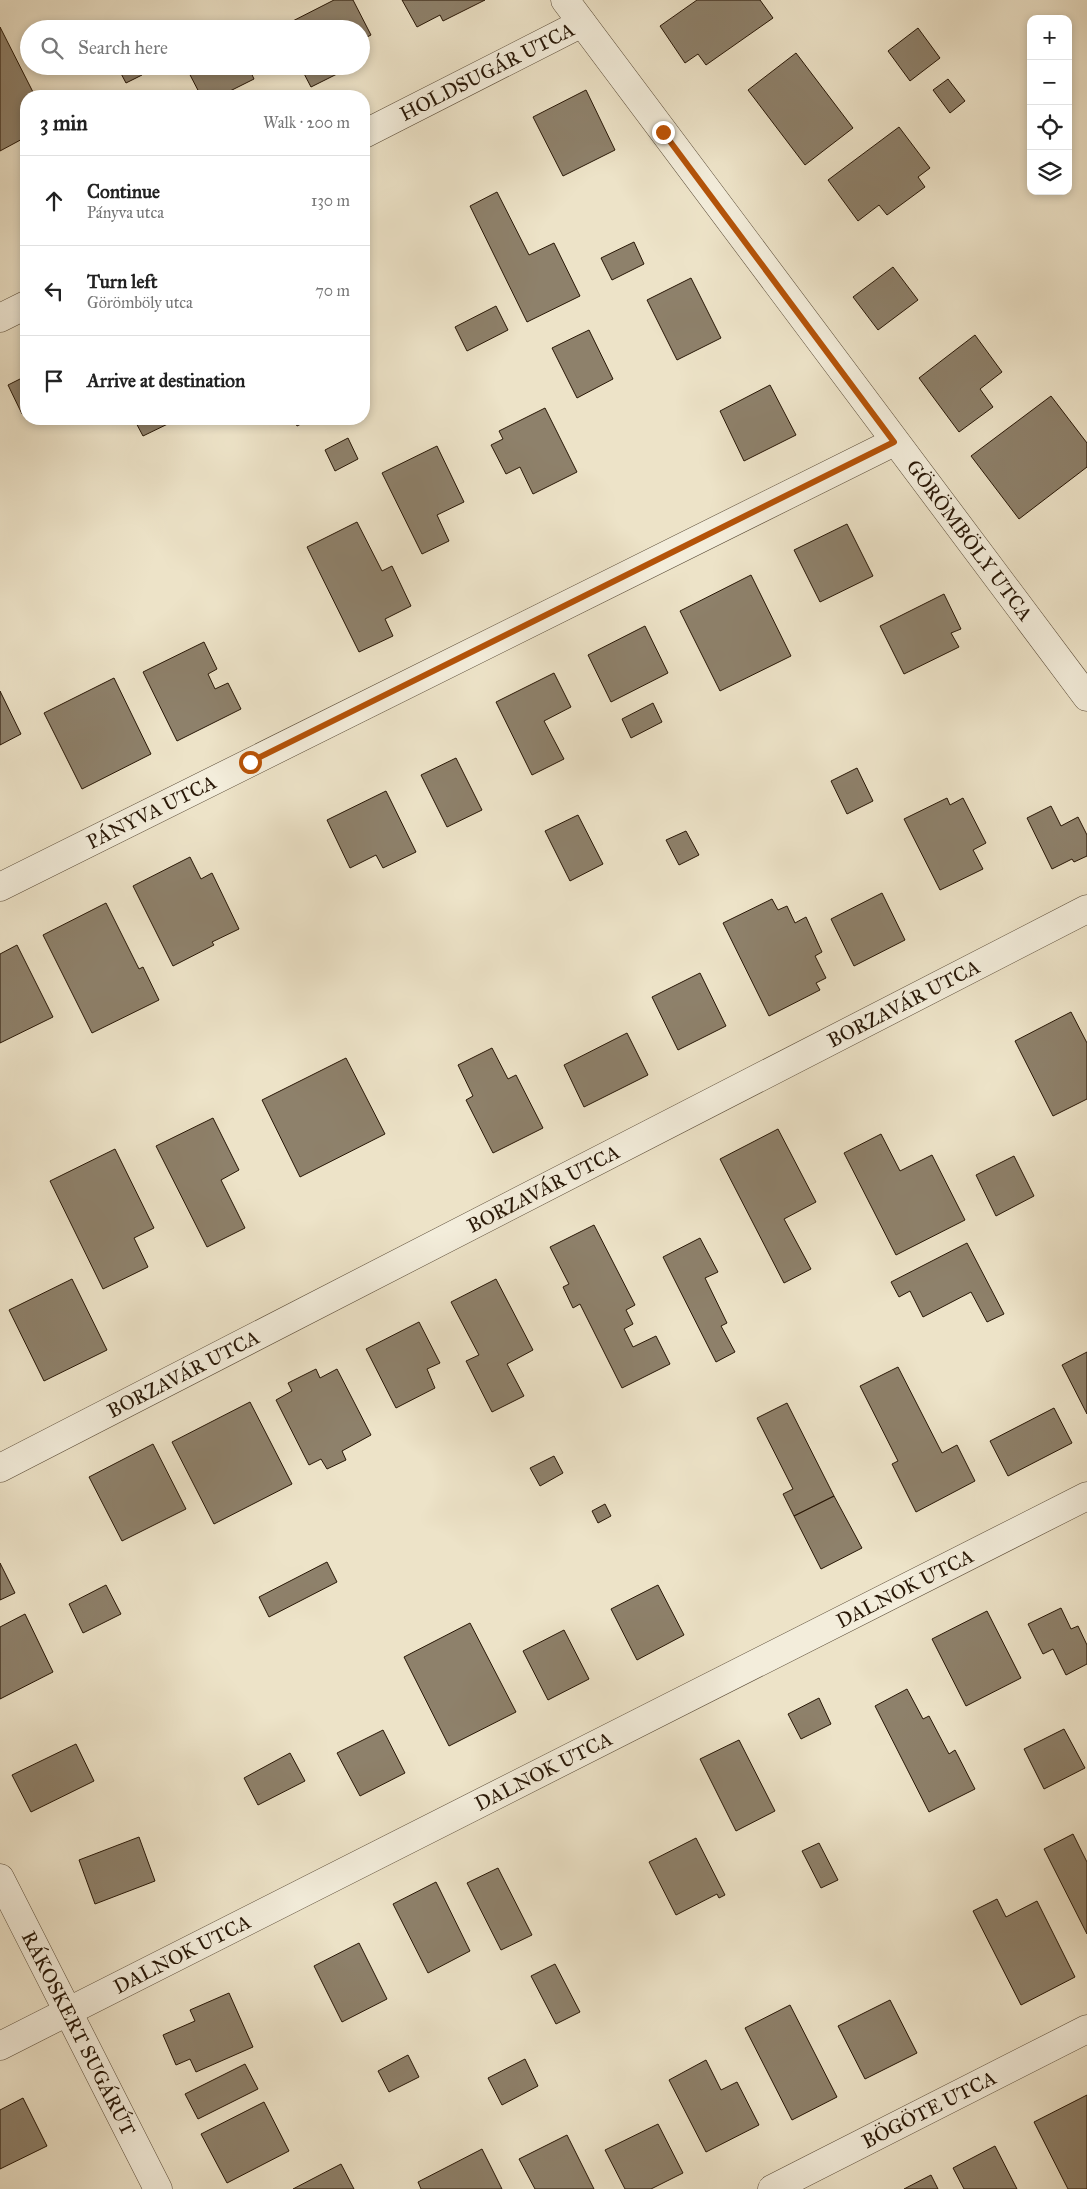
<!DOCTYPE html>
<meta charset="utf-8">
<style>
:root{--surface:#fff;--page:#f2f2f2;--text:#222;--muted:#767676;--line:#e0e0e0}
body{margin:0;font-family:"IM FELL Great Primer",serif;background:var(--page);color:var(--text)}
.controls{position:absolute;right:15px;top:15px;display:grid;overflow:hidden;border-radius:10px;box-shadow:0 2px 8px #0003}
.controls button{width:45px;height:45px;display:grid;place-items:center;padding:0;border:0;border-bottom:1px solid var(--line);background:var(--surface);color:var(--text);font:25px sans-serif}
.stop{position:absolute;width:15px;height:15px;margin:-11px;border:4px solid #b45309;border-radius:50%;background:#fff}
.stop.end{background:#b45309;border-color:#fff;box-shadow:0 1px 5px #0008}
.list{margin:0;padding:0;list-style:none}
h2{display:flex;justify-content:space-between;align-items:center;height:65px;margin:0;padding:0 20px;font-size:21px}
h2 small{font-size:16px;font-weight:400;color:var(--muted)}
.list li{display:grid;grid-template-columns:32px 1fr auto;gap:15px;align-items:center;box-sizing:border-box;height:90px;padding:0 20px;border-top:1px solid var(--line)}
.list b{display:block;font-size:19px;white-space:nowrap}
.list p{margin:0;font-size:16px;white-space:nowrap;color:var(--muted)}
.list em{font-size:16px;font-style:normal;color:var(--muted)}
.icon{flex:none;width:28px;height:28px;fill:none;stroke:currentColor;stroke-width:2;stroke-linecap:round;stroke-linejoin:round}
.map{position:relative;flex:none;width:1087px;height:2189px;overflow:hidden}
.search{position:absolute;background:var(--surface);box-shadow:0 2px 8px #0003;left:20px;top:20px;width:350px;height:55px;display:flex;align-items:center;gap:12px;box-sizing:border-box;padding:0 18px;border-radius:28px;color:var(--muted);font-size:19px}
.panel{position:absolute;background:var(--surface);box-shadow:0 2px 8px #0003;left:20px;top:90px;width:350px;height:335px;border-radius:20px}
.map>svg:first-child{display:block}
.building{fill:#8e816b;stroke:#281706}
.lines{fill:none;stroke-linecap:round;stroke-linejoin:round}
.minor-casing{stroke:#594a36;stroke-width:29}
.minor{stroke:#f3eddb;stroke-width:28}
.route{stroke:#b45309;stroke-width:6}
.labels{text-anchor:middle;stroke-width:5;stroke-linejoin:round;paint-order:stroke}
.street-label{font-size:20px;fill:#281706;stroke:#f3eddb}
</style>
<div class="map">
<svg width="1087" height="2189" viewBox="0 0 1087 2189">
<rect width="100%" height="100%" fill="#ede3c8"/>
<filter id="stains"><feTurbulence type="fractalNoise" baseFrequency=".004" numOctaves="4"/><feColorMatrix values="0 0 0 0 .2 0 0 0 0 .09 0 0 0 0 .02 0 0 0 .5 -.17"/></filter>
<radialGradient id="worn" r=".72"><stop offset=".6" stop-color="#630" stop-opacity="0"/><stop offset="1" stop-color="#630" stop-opacity=".3"/></radialGradient>
<path class="building" d="M334 0H353L371 35 361 40V29H282L281 27Z
M402 0H485L443 21 440 15 417 27Z
M697 0H760L773 18 706 65 698 54 685 63 660 26Z
M0 27 35 96H26V137L0 151Z
M918 28 940 58 910 81 888 51Z
M796 53 853 128 805 165 748 90Z
M117 66H137L142 75 126 83Z
M198 66H248L254 79 220 96H201L188 71Z
M300 66H353L311 87Z
M948 79 965 101 950 113 933 90Z
M586 90 615 150 563 176 533 117Z
M899 127 930 168 918 177 925 187 887 215 879 205 858 221 828 180Z
M497 192 529 255 554 243 580 296 527 322 470 206Z
M634 242 644 264 612 280 601 258Z
M893 267 918 300 878 330 853 297Z
M691 278 721 338 677 360 647 300Z
M496 306 508 330 467 351 455 327Z
M589 330 613 379 577 398 552 348Z
M975 335 1002 372 980 389 993 407 959 432 919 378Z
M26 376V412L22 414 8 385Z
M770 385 796 435 744 461 720 411Z
M1051 396 1087 443V467L1019 519 971 456Z
M545 408 577 472 533 494 520 467 506 474 491 445 503 439 499 431Z
M134 419H178L143 436Z
M293 419H311L297 426Z
M348 438 358 459 335 471 325 450Z
M437 446 464 502 437 515 449 541 422 554 382 473Z
M357 522 382 571 392 566 411 606 385 619 393 636 359 652 307 547Z
M847 524 873 576 820 602 794 550Z
M751 575 791 656 720 691 680 611Z
M944 594 961 629 951 633 959 647 904 674 880 626Z
M645 626 668 673 611 702 588 655Z
M204 642 217 669 208 674 215 689 228 683 241 709 177 741 143 672Z
M554 673 571 707 544 721 564 759 532 775 496 702Z
M114 678 151 754 82 789 44 713Z
M0 691 21 734 0 745Z
M653 703 662 722 631 738 622 719Z
M456 758 482 810 447 827 421 775Z
M857 768 873 801 847 814 831 781Z
M386 791 416 852 383 868 376 855 350 868 327 820Z
M947 798 950 805 963 798 986 843 973 850 983 869 940 890 904 819Z
M1051 806 1061 826 1078 817 1087 835V856L1074 862 1072 859 1052 869 1027 818Z
M578 815 603 864 570 881 545 831Z
M686 831 699 855 679 865 666 840Z
M190 857 201 879 212 873 239 929 212 942 214 945 173 966 133 886Z
M882 893 905 940 854 966 831 919Z
M772 899 778 910 787 906 795 923 806 917 822 952 815 956 826 978 816 983 820 990 769 1016 723 923Z
M106 903 139 969 143 967 159 1000 92 1033 43 935Z
M17 945 53 1017 0 1043V954Z
M700 973 726 1026 678 1050 652 997Z
M1071 1012 1087 1043V1099L1053 1116 1015 1041Z
M627 1033 648 1075 584 1107 564 1065Z
M492 1048 508 1079 516 1075 543 1128 493 1153 466 1100 473 1096 458 1065Z
M346 1058 385 1134 300 1177 262 1100Z
M213 1118 239 1170 221 1180 245 1228 207 1247 156 1146Z
M778 1129 816 1202 784 1219 811 1269 784 1283 720 1159Z
M881 1134 900 1171 932 1155 965 1220 896 1255 844 1153Z
M115 1149 154 1228 134 1238 148 1267 103 1289 50 1181Z
M1014 1156 1034 1196 996 1216 976 1175Z
M594 1225 635 1305 626 1310 633 1324 624 1329 633 1347 656 1336 670 1364 622 1388 580 1304 573 1308 563 1287 569 1284 550 1247Z
M700 1238 718 1272 705 1278 727 1323 721 1326 735 1352 716 1362 663 1257Z
M967 1243 1004 1314 987 1322 971 1292 923 1317 910 1291 899 1297 891 1282Z
M72 1279 107 1350 44 1381 9 1310Z
M496 1279 533 1350 507 1364 524 1396 492 1412 466 1361 479 1355 451 1302Z
M419 1322 440 1363 427 1369 435 1388 396 1408 366 1349Z
M1087 1352V1414L1062 1365Z
M898 1367 942 1453 957 1445 975 1481 916 1512 892 1464 898 1461 860 1386Z
M316 1369 320 1378 337 1369 371 1435 342 1451 346 1460 327 1469 321 1459 309 1465 276 1400 292 1391 288 1383Z
M250 1402 292 1484 214 1524 172 1442Z
M787 1403 834 1496 794 1516 783 1494 793 1489 757 1418Z
M1054 1408 1072 1443 1008 1476 990 1441Z
M153 1444 186 1509 122 1541 89 1477Z
M554 1456 563 1473 540 1486 530 1468Z
M834 1496 862 1548 821 1569 794 1516Z
M605 1504 611 1516 598 1523 592 1511Z
M327 1562 337 1582 269 1617 259 1597Z
M0 1563 15 1593 0 1600Z
M106 1585 121 1614 83 1633 69 1604Z
M658 1585 684 1635 637 1660 611 1609Z
M1061 1608 1071 1629 1078 1626 1087 1645V1664L1066 1675 1053 1649 1043 1654 1028 1624Z
M987 1611 1021 1678 966 1706 932 1639Z
M25 1614 53 1672 0 1699V1627Z
M470 1623 516 1712 449 1746 404 1657Z
M564 1630 589 1679 548 1700 523 1651Z
M907 1689 923 1719 929 1716 949 1754 955 1750 975 1789 929 1812 875 1706Z
M819 1698 831 1724 801 1739 788 1714Z
M1064 1729 1085 1768 1044 1789 1024 1749Z
M383 1730 405 1773 360 1796 337 1753Z
M739 1740 775 1811 736 1831 700 1759Z
M76 1744 94 1781 31 1812 12 1775Z
M290 1753 305 1781 258 1805 244 1778Z
M1073 1834 1087 1862V1934L1044 1849Z
M139 1837 155 1881 95 1904 79 1860Z
M696 1838 725 1895 719 1898 717 1894 676 1915 649 1862Z
M819 1843 838 1880 821 1888 802 1851Z
M498 1868 532 1935 501 1950 467 1883Z
M436 1882 470 1951 428 1973 393 1904Z
M997 1899 1006 1917 1037 1901 1075 1977 1021 2005 973 1911Z
M359 1943 387 1999 342 2022 314 1966Z
M555 1964 580 2012 556 2024 531 1976Z
M229 1993 253 2047 196 2072 190 2059 176 2065 163 2035 195 2021 190 2010Z
M890 2000 917 2053 865 2079 838 2026Z
M790 2005 837 2097 792 2120 745 2028Z
M408 2055 419 2077 389 2092 378 2071Z
M525 2059 538 2086 502 2105 488 2078Z
M706 2060 721 2090 737 2082 759 2125 706 2152 669 2080Z
M245 2064 258 2089 198 2119 185 2094Z
M1087 2095V2189H1068L1034 2122Z
M23 2098 47 2146 0 2169V2110Z
M264 2102 289 2151 227 2183 201 2134Z
M658 2124 683 2173 651 2189H625L605 2150Z
M567 2135 594 2189H535L519 2159Z
M995 2146 1017 2189H964L953 2168Z
M482 2149 502 2189H421L418 2182Z
M341 2164 354 2189H293Z
M931 2175 938 2189H904Z"/>
<g class="lines">
<g class="minor-casing">
<g id="minor">
<path id="s1" d="M565 0 1087 697"/>
<path id="s2" d="M364 134 582 23"/>
<path d="M0 318 26 305"/>
<path id="s3" d="M0 887 894 442"/>
<path id="s4" d="M0 1468 1087 909"/>
<path id="s5" d="M0 1878 158 2189"/>
<path id="s6" d="M0 2046 1087 1496"/>
<path id="s7" d="M772 2189 1087 2029"/>
</g>
</g>
<use href="#minor" class="minor"/>
</g>
<g class="lines">
<path class="route" d="M250 762 894 442 663 132"/>
</g>
<g class="labels">
<g class="street-label">
<text dy="7" stroke="none"><textPath href="#s2" startOffset="138">HOLDSUGÁR UTCA</textPath></text>
<text dy="7" stroke="none"><textPath href="#s1" startOffset="675">GÖRÖMBÖLY UTCA</textPath></text>
<text dy="7" stroke="none"><textPath href="#s3" startOffset="169">PÁNYVA UTCA</textPath></text>
<text dy="7" stroke="none"><textPath href="#s4" startOffset="1016">BORZAVÁR UTCA</textPath></text>
<text dy="7" stroke="none"><textPath href="#s4" startOffset="611">BORZAVÁR UTCA</textPath></text>
<text dy="7" stroke="none"><textPath href="#s4" startOffset="206">BORZAVÁR UTCA</textPath></text>
<text dy="7" stroke="none"><textPath href="#s6" startOffset="1014">DALNOK UTCA</textPath></text>
<text dy="7" stroke="none"><textPath href="#s6" startOffset="609">DALNOK UTCA</textPath></text>
<text dy="7" stroke="none"><textPath href="#s6" startOffset="204">DALNOK UTCA</textPath></text>
<text dy="7" stroke="none"><textPath href="#s5" startOffset="174">RÁKOSKERT SUGÁRÚT</textPath></text>
<text dy="7" stroke="none"><textPath href="#s7" startOffset="176">BÖGÖTE UTCA</textPath></text>
</g>
</g>
<rect width="100%" height="100%" filter="url(#stains)"/>
<rect width="100%" height="100%" fill="url(#worn)"/>
</svg>
<div class="controls">
<button>+</button>
<button>−</button>
<button><svg class="icon" aria-label="locate" viewBox="0 0 24 24"><circle cx="12" cy="12" r="6"/><path d="M12 2v4M12 18v4M2 12h4M18 12h4"/></svg></button>
<button><svg class="icon" aria-label="layers" viewBox="0 0 24 24"><path d="M12 4l9 5-9 5-9-5zM3 14l9 5 9-5"/></svg></button>
</div>
<div class="stop" style="left:250px;top:762px"></div>
<div class="stop end" style="left:663px;top:132px"></div>
<div class="search"><svg class="icon" aria-label="search" viewBox="0 0 24 24"><circle cx="10" cy="10" r="6"/><path d="M15 15l6 6"/></svg>Search here</div>
<section class="panel">
<h2>3 min<small>Walk · 200 m</small></h2>
<ul class="list">
<li><svg class="icon" aria-label="ahead" viewBox="0 0 24 24"><path d="M12 20V5M6 11l6-6 6 6"/></svg><div><b>Continue</b><p>Pányva utca</p></div><em>130 m</em></li>
<li><svg class="icon" aria-label="left" viewBox="0 0 24 24"><path d="M17 20v-9H6M10 6l-5 5 5 5"/></svg><div><b>Turn left</b><p>Görömböly utca</p></div><em>70 m</em></li>
<li><svg class="icon" aria-label="arrive" viewBox="0 0 24 24"><path d="M6 21V4h12l-3 4 3 4H6"/></svg><div><b>Arrive at destination</b></div></li>
</ul>
</section>
</div>
